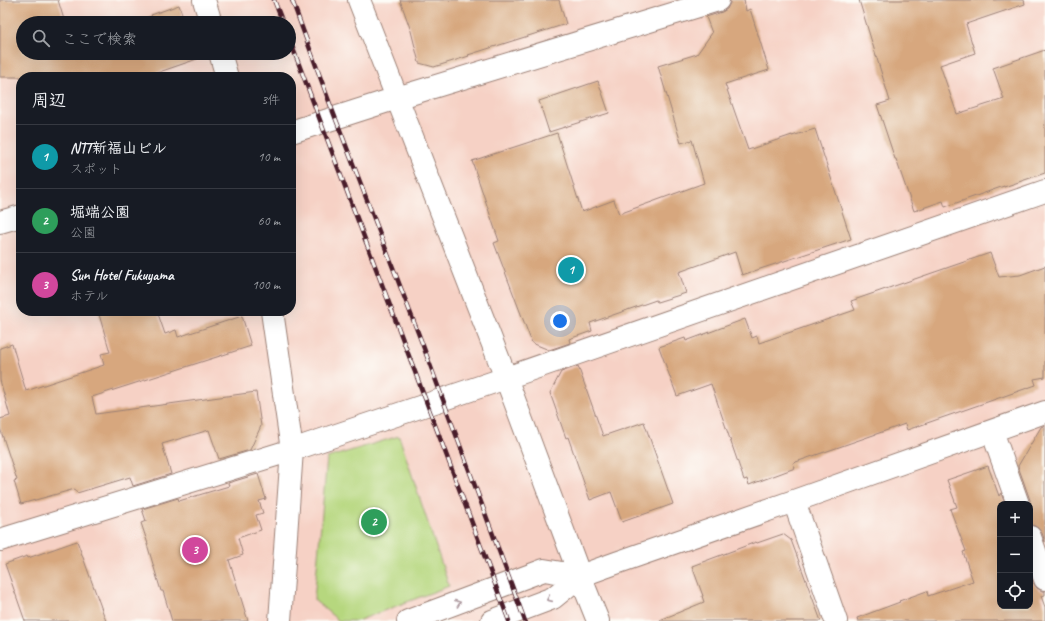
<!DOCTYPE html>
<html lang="ja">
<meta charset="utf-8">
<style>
:root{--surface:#171b24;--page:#20242c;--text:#f1f3f6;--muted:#9ea1a6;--line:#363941;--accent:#db2777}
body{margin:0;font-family:Caveat,"Klee One",sans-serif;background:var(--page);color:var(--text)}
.controls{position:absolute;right:12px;bottom:12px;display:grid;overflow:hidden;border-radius:8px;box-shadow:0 4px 16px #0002}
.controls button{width:36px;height:36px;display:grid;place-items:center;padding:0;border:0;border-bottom:1px solid var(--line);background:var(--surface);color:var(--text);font:20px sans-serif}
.you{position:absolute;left:560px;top:321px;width:14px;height:14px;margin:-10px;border:3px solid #fff;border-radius:50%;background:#1a73e8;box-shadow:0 0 0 6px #1a73e833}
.badge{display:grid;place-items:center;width:26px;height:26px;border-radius:50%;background:var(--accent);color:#fff;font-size:13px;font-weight:700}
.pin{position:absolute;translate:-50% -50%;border:2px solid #fff;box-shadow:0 1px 4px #0006}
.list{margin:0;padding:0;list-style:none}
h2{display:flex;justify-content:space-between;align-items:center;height:52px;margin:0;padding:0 16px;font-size:17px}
h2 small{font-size:13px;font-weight:400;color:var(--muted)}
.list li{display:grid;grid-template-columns:26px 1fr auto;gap:12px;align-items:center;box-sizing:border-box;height:64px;padding:0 16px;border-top:1px solid var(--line)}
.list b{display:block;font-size:15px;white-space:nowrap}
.list p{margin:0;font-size:13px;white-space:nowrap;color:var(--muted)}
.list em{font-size:13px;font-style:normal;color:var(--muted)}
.icon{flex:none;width:22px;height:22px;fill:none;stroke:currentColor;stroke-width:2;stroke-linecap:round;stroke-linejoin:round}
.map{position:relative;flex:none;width:1045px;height:621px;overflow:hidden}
.search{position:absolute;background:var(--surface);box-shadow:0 4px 16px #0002;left:16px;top:16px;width:280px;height:44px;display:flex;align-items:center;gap:10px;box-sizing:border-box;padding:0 14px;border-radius:22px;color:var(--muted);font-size:15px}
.panel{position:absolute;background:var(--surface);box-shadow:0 4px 16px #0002;left:16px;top:72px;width:280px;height:244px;border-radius:16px}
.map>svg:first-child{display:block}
.built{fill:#f6d1c5;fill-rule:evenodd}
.green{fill:#b6d77e;stroke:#807b54}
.building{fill:#d7a77e}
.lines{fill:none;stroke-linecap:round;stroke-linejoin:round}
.minor-casing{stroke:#9c8076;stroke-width:24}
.minor{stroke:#fff;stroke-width:22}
.rail-casing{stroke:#4a1f2b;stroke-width:4.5}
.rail{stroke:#fdfcf7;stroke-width:3;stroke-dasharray:9;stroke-linecap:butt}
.oneway{stroke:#ae9aa0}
</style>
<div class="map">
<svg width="1045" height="621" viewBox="0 0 1045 621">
<rect width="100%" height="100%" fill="#fdfcf7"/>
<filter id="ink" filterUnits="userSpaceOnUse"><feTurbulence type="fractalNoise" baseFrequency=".025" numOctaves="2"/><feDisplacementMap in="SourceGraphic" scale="8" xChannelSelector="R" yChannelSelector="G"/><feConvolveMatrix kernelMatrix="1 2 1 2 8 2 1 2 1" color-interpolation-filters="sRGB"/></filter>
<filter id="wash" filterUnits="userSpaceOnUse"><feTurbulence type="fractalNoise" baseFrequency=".012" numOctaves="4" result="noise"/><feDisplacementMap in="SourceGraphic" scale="16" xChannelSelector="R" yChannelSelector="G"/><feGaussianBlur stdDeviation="0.9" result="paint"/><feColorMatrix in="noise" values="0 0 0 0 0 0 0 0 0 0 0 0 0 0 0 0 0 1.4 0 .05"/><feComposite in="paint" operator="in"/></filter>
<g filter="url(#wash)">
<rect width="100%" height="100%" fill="#ede2c2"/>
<path class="built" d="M0 0H1045V621H0ZM23 23H289V53H23ZM21 77H291V311H21ZM1000 504H1030V606H1000Z"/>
<path class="green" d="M399 436 449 586 357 621H339L314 600 327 458Z"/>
<g id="blocks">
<path class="building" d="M0 0H58L65 23H23V53H195L197 59 145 77H0Z
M400 0H559L566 24 468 55 469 56 434 67 419 63 411 31Z
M730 0H744L746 11 750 9 769 70 725 84 748 150 792 135V136L815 129 851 239 742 275 735 252 679 272 686 293 657 302 656 300 590 323 592 331 569 339 570 343 549 350 532 343 494 243 499 241 472 161 557 133 582 212 614 200 619 214 704 183 692 140 681 143 658 66 697 54 712 33 706 17 722 12 727 9 730 3Z
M859 0H1024L1025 4 966 24 975 53 940 65 957 114 1004 99 993 68 1045 50V173L1004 187V186L945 207 943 201 914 211 896 159H895L877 105 890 101Z
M179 5 185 23H128L152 16 151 15Z
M598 81 609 113 549 132 539 101Z
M990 253 999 277 1020 275 1045 266V377L1034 379 1036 385 907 430 905 424 793 463 795 468 749 485 747 479 744 480 711 384 677 396 659 347 685 338 686 341 745 319 752 338 757 336 759 343 855 310 851 301Z
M98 311H157L165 334 176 330 178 337 242 316 251 346 92 397 96 414 256 392 261 426 250 450 219 459 209 430 162 444 171 474 133 486 130 477 77 493 75 489 21 504 14 481 17 480 0 428V419L10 416 0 380V348L12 344 26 391 104 365 101 354 110 352Z
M578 366 603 436 644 422 673 504 622 522 611 492 590 500 568 437 566 438 550 393 561 372Z
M1045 425V542L1042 533 1038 528 1033 525H1030V500L1018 466 1041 427Z
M988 466 999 496 1001 493 1005 504H1000V606H1030V574L1033 583 1037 588 1042 591H1045V595L1041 596 1045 607V621H858L857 618 900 602 899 601 927 591 928 596 973 581 963 552 966 551 950 509 957 507 947 480Z
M258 474 266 499 259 501 263 513 256 515 261 530 238 538 243 555 229 560 248 621H172L163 591H161L147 544H148L141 523 146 521 142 509 178 498 179 501 229 486 228 483Z
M783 534 791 540 821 621H660V620L704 602 702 596H703L692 566 756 542 757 543Z
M77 541 106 621H25L5 564 27 556 28 558Z"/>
</g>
</g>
<g filter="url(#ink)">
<use href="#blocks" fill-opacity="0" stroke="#9c8076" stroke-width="1"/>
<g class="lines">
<g class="minor-casing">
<path id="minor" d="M204 0 211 23
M359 0 506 378 580 576 598 621
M220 53 227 77
M291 132 397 98 718 0
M0 222 21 216
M272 311 292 450 280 621
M992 431 1018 504
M794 501 836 621
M1030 537 1045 579
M0 540 292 450 506 378 1045 191
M408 621 544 570 580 576
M492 621 553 598 580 576 616 563 794 501 1045 412"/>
</g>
<use href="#minor" class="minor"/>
<g class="rail-casing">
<path id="rail" d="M274 0 283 23
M292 0 330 104 422 343 525 621
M289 38 509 621"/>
</g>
<use href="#rail" class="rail"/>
</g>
<defs><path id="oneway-chevron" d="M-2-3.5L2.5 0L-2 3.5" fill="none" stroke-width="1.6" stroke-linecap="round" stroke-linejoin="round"/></defs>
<g class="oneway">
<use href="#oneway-chevron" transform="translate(549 599) rotate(156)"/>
<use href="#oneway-chevron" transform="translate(458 603) rotate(-20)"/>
</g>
</g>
</svg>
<div class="controls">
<button>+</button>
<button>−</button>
<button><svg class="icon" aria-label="locate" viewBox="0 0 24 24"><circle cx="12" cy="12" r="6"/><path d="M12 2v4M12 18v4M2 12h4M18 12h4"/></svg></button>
</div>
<div class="you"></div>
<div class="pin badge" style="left:571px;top:270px;background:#0f9aa8">1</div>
<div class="pin badge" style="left:374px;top:522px;background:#2e9e5b">2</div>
<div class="pin badge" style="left:195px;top:550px;background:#d1479c">3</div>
<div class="search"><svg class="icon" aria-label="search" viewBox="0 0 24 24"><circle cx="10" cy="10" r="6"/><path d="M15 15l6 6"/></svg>ここで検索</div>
<section class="panel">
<h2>周辺<small>3件</small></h2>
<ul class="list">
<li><span class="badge" style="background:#0f9aa8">1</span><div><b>NTT新福山ビル</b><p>スポット</p></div><em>10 m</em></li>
<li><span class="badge" style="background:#2e9e5b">2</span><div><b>堀端公園</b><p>公園</p></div><em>60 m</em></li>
<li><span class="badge" style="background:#d1479c">3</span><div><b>Sun Hotel Fukuyama</b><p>ホテル</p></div><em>100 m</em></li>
</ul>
</section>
</div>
